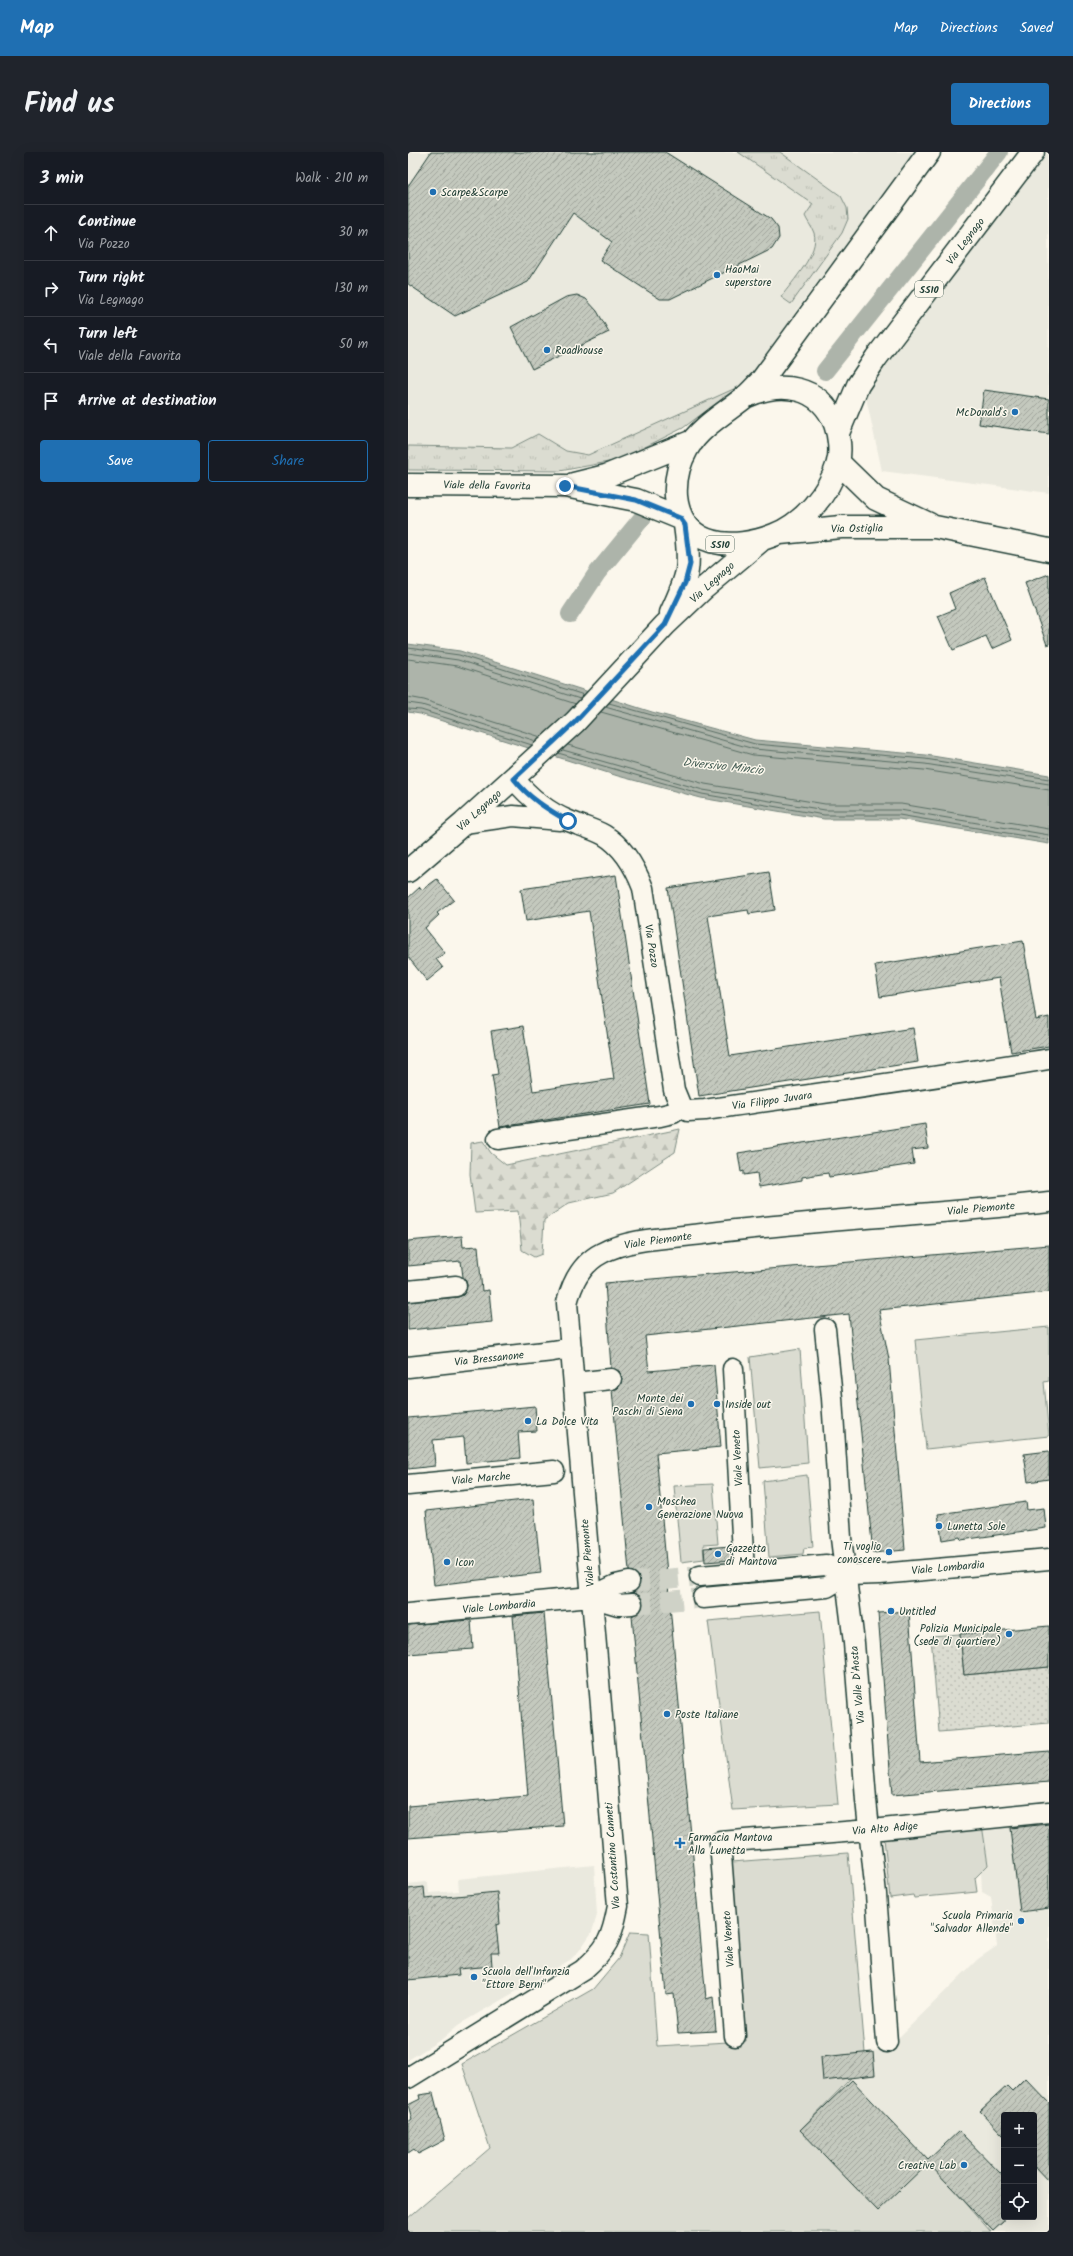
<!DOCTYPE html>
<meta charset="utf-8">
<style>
:root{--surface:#171b24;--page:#20242c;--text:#f1f3f6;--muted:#9ea1a6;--line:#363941;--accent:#1f6fb2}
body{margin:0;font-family:Kalam,sans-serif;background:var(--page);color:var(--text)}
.controls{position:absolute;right:12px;bottom:12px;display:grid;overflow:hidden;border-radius:4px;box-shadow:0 4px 16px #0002}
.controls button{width:36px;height:36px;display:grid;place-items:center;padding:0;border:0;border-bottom:1px solid var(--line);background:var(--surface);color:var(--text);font:20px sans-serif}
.stop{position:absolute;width:12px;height:12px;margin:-9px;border:3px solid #1f6fb2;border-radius:50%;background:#fff}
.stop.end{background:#1f6fb2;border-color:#fff;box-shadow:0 1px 4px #0008}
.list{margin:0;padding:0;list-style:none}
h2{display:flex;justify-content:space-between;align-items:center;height:52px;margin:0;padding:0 16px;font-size:17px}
h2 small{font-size:13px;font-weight:400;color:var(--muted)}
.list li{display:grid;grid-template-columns:26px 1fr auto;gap:12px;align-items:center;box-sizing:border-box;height:56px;padding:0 16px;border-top:1px solid var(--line)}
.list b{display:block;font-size:15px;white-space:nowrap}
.list p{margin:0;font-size:13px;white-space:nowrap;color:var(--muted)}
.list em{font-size:13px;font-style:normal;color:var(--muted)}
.actions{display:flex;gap:8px;padding:12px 16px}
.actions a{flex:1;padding:9px 0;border:1px solid var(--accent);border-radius:4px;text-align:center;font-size:14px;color:var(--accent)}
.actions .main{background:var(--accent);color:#fff}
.icon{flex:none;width:22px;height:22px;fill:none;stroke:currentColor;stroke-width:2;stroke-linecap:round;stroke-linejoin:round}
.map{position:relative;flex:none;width:641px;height:2080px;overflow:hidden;border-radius:4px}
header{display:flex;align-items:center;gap:24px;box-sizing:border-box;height:56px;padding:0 20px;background:var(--accent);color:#fff}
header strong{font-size:19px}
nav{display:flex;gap:22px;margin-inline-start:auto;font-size:14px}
.intro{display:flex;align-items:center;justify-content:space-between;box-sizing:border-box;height:96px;padding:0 24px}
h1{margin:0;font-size:28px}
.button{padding:10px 18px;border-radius:4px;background:var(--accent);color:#fff;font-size:14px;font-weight:700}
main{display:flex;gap:24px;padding:0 24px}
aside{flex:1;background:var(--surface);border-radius:4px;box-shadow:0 4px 16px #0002}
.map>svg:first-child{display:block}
.built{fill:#eae9de;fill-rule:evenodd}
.grass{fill:url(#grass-tufts);stroke:#7d8c82}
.forest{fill:url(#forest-firs);stroke:#7d8c82}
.park{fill:#dbdcd1;stroke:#7d8c82}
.garden{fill:url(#garden-dots);stroke:#7d8c82}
.water{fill:#adb4aa;stroke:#74847b}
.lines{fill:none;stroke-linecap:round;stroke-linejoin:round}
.shore{stroke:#586d63;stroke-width:1}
.canal{stroke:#adb4aa;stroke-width:18}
.building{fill:url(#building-hatch);stroke:#1f3d34}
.minor-tunnel{stroke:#cfd2c7;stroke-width:20;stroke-dasharray:20 10;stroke-linecap:butt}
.minor-casing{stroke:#1f3d34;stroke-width:23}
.major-casing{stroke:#1f3d34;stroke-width:25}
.minor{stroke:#fbf7ec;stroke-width:20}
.major{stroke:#fbf7ec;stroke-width:22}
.route{stroke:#1f6fb2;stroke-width:5}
.poi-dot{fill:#1f6fb2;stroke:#fbf7ec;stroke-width:1.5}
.labels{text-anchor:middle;stroke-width:3;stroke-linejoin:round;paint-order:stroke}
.shield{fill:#fbf7ec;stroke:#61756b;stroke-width:1}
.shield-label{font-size:10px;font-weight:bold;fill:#1f3d34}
.poi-label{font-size:11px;fill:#1f3d34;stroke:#fbf7ec;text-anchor:start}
.street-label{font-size:11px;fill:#1f3d34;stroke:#fbf7ec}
.water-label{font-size:12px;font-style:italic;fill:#425b52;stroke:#fbf7ec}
</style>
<header>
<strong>Map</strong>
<nav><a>Map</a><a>Directions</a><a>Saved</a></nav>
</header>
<div class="intro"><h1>Find us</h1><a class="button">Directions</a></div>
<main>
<aside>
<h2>3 min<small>Walk · 210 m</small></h2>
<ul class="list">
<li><svg class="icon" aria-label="ahead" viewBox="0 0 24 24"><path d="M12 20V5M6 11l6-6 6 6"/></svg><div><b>Continue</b><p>Via Pozzo</p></div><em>30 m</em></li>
<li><svg class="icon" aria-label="right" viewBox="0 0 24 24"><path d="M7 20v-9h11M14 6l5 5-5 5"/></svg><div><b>Turn right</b><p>Via Legnago</p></div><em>130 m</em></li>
<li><svg class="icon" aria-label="left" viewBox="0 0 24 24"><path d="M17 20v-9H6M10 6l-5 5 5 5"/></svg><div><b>Turn left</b><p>Viale della Favorita</p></div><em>50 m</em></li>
<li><svg class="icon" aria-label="arrive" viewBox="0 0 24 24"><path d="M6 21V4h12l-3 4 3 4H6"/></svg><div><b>Arrive at destination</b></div></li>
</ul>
<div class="actions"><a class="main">Save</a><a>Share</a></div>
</aside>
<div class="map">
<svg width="641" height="2080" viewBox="0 0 641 2080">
<defs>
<pattern id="grass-tufts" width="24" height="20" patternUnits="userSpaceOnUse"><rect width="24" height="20" fill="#dbdcd1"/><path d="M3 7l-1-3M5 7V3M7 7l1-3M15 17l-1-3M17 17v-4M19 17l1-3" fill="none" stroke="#bcbeb4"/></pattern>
<pattern id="forest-firs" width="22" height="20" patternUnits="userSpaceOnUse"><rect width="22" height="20" fill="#dbdcd1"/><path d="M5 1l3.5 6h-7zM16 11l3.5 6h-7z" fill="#bcbeb4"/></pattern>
<pattern id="garden-dots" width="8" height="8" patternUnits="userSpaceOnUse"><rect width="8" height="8" fill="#dbdcd1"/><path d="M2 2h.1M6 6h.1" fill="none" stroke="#bcbeb4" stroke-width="1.8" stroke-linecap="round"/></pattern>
<pattern id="building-hatch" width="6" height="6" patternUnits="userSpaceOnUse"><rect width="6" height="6" fill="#c4c9be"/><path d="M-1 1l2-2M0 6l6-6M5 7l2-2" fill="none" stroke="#9fa49b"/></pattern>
</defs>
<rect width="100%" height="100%" fill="#fbf7ec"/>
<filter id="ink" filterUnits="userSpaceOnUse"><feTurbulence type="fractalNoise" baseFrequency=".025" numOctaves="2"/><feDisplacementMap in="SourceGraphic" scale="8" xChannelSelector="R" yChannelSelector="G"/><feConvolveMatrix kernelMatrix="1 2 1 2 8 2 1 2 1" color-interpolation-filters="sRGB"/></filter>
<g filter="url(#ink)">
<path class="built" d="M0 0H508L390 156 348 220 275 276 152 319 0 318Z
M640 0 641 341 474 319 457 241Z
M641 1665V2080H583L521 2009 392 1978 443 1926 415 1929 413 1905 479 1897 570 1807 589 1794 583 1745 574 1740 573 1720 580 1713 574 1673ZM596 1963H626V2065H596Z
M186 1713 189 1763 184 1780 171 1799 162 1808 50 1873 34 1887 0 1908V1732L17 1730 20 1732 21 1741 51 1739 50 1727Z"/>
<path class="grass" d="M330 0H372L433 44 439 56 440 67 434 81 383 152 373 145C384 130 412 100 406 81 404 75 399 69 397 64L405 52Z
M330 235 275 276 211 308 152 319 0 318V294L103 296 130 282 158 299 180 303Z"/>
<path class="forest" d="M272 977 267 1000 205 1041 161 1051 136 1068 134 1102 126 1105 114 1098 110 1059 67 1061 62 1022 63 991 75 989 83 1001 98 1013Z"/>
<path class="park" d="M641 1175V1229L636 1230 641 1284 518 1297 507 1188Z
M392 1197 400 1311 352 1316 342 1205Z
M399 1323 405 1395 396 1396 395 1402 361 1405 355 1329Z
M305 1332 310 1392 295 1393 296 1407 273 1410 266 1334Z
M412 1459 430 1652 325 1658 300 1469Z
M574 1673 580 1713 567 1726 569 1740 506 1746 505 1743 482 1746 476 1686Z
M440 1701 457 1901 415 1928 443 1926 392 1978 521 2009 583 2080H0V2066L82 1996 54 1912 185 1837 211 1806 222 1780 241 1781 249 1894 338 1889 324 1710Z"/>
<path class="garden" d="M552 1482 556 1523 641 1515V1571L531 1580 523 1484Z"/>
<path class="water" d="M0 492 52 499 244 560 347 588 518 603 641 623V692L491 667H416L293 646 210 624 12 562 0 560Z"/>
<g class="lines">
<path class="shore" d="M0 496 51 503 176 543
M0 501 50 508 172 547
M0 507 49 514 168 552
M0 545 16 548 133 585
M0 551 14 553 128 589
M201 551 347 592 517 607 641 627
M197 555 346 597 517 612 641 632
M0 557 13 558 124 593
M193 560 345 603 516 618 641 638
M160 593 297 632 417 652H493L641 677
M155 598 295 638 417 658H492L641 683
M150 601 294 642 416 663H491L641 688"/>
<path class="canal" d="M417 219 591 0
M162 462 189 421 235 365"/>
</g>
<path class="building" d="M23 0H257L363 67 370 76 371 86 364 97 262 147H252L192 108 204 90 165 61 120 130 47 164 0 132V34Z
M169 143 178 147 189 159 201 180 124 217 103 175 158 145Z
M576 238 641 247V282L571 272Z
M641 422V492L639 493 617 431Z
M577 425 604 488 584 497 578 484 545 498 530 464 547 457 541 441Z
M361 720 367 758 341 762 340 758 300 764 322 904 505 876 510 910 291 944 260 736Z
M208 723 242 952 92 975 84 923 90 922 83 879 115 874 125 939 206 927 181 759 118 769 113 737Z
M29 727 46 748 29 761 31 763 17 776 37 801 28 807 35 816 19 829 0 805V746L12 735 14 738Z
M615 789 628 868 641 865V894L603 900 591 826 472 845 467 813Z
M517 972 520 996 504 998 506 1012 421 1025 420 1021 394 1025V1028L351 1035 349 1021 336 1023V1019L333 1020 330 1001Z
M54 1084 55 1095 70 1094 74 1139 81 1138 84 1170 0 1178V1150L50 1145 55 1143 59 1133 55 1125 53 1109 0 1114V1089Z
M641 1093V1140L471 1158 481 1207 497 1398 465 1401 441 1162 237 1184 241 1219 306 1213 313 1295 248 1301 298 1847 305 1845 308 1879 270 1881 266 1842 258 1843 224 1464 234 1457 235 1451 233 1445 225 1441 232 1434V1427L229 1422 221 1419 204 1238 210 1236 214 1226 212 1220 203 1216 197 1131Z
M127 1254 129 1279 110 1280 112 1306 58 1311 56 1285 25 1288 27 1314 0 1317V1266Z
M641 1299V1327L620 1330 616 1302Z
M125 1347 133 1421 26 1433 18 1359Z
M618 1350 619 1358 636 1356 638 1376 553 1388 552 1385 534 1388 530 1362Z
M323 1394 324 1408 297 1410 296 1396Z
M501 1459 512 1610 641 1599V1630L484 1643 470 1461Z
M136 1461 155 1674 0 1686V1654L120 1644 105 1464Z
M63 1468 65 1497 0 1502V1473Z
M641 1474V1515L556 1523 552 1482Z
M641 1672V1756L612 1760 602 1676Z
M16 1735 17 1747 89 1740 92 1772 88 1773 91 1801H83L84 1814 50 1817 51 1823 0 1828V1737Z
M465 1900 467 1923 415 1929 413 1905Z
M617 1926 641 1951V2030L626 2014V1963H596V1984L572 1959 599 1934 604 1939Z
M444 1928 520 2008 551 1979 596 2025V2069L585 2079 520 2011 470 2059 392 1978Z
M25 1941 37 1988 10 2002 6 1997 0 2001V1970L4 1967 0 1953 12 1947 11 1943Z"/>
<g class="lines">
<path class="minor-tunnel" d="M221 1430 292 1424
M224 1452 295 1446"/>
<g class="minor-casing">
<path id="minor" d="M106 627C121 645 139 660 161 669 173 674 185 677 196 683 216 695 227 715 235 736L266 938 273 955
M56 671 105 664 152 668
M273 955 280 959 297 958C412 941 527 926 641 907
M90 987 252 964 265 961 273 955
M0 1139 48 1134
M417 1177 424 1246 433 1386 446 1491 458 1648 468 1742 479 1890
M0 1215 145 1199 163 1196
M325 1217 336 1420
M167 1231 203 1227
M0 1333 146 1319
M292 1424 418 1413 439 1423 472 1422 641 1407
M183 1445 208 1433 221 1430
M295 1446 419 1435 439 1423
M0 1462 183 1445 210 1453 224 1452
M327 1884 312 1690 474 1677 641 1660
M0 1926 175 1818C200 1796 204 1786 210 1754L159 1151C164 1131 174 1111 194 1101 221 1086 264 1086 294 1082 410 1067 526 1063 641 1050"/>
</g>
<g class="major-casing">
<path id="major" d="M339 244C373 229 412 233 427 272 431 283 433 299 430 311 421 341 395 372 366 383 326 399 273 397 268 344 267 328 271 311 279 297 292 275 317 261 337 245 343 240 348 234 354 228L521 0
M430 281 450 233 468 206 625 0
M430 310 468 347 521 372
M166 332 198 324 285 289
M0 333 157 334 228 348 272 366
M372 381 433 375H527L641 398
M263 461C281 422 283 416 277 373
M0 719 56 671 167 570 257 473 295 437 351 390"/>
</g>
<use href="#minor" class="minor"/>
<use href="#major" class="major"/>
</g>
</g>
<g class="lines" filter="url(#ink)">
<path class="route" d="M157 334 228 348 272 366 277 373 282 412 277 431 257 473 167 570 106 627C121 646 139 657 160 669"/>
</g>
<g class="poi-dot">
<circle cx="25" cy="40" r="4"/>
<circle cx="309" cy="123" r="4"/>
<circle cx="139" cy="198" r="4"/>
<circle cx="607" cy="260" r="4"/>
<circle cx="283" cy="1252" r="4"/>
<circle cx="309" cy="1252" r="4"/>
<circle cx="120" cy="1269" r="4"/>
<circle cx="241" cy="1355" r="4"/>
<circle cx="531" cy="1374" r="4"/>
<circle cx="481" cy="1400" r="4"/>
<circle cx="310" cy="1402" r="4"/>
<circle cx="39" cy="1410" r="4"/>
<circle cx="483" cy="1459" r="4"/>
<circle cx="601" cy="1482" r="4"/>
<circle cx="259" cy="1562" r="4"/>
<path d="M270 1685h4v4h4v4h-4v4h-4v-4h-4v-4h4z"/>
<circle cx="613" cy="1769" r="4"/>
<circle cx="66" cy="1825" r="4"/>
<circle cx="556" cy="2013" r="4"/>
</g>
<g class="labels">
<g class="shield">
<rect x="507" y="129" width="28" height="16" rx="3"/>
<rect x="298" y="384" width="28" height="16" rx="3"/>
</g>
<g class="shield-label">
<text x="521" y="141">SS10</text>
<text x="312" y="396">SS10</text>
</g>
<g class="poi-label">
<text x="33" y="44">Scarpe&amp;Scarpe</text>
<text x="317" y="121">HaoMai<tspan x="317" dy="13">superstore</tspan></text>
<text x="147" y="202">Roadhouse</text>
<text x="599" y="264" text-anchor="end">McDonald's</text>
<text x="275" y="1250" text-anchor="end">Monte dei<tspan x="275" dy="13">Paschi di Siena</tspan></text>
<text x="317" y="1256">Inside out</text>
<text x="128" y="1273">La Dolce Vita</text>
<text x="249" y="1353">Moschea<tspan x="249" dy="13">Generazione Nuova</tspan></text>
<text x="539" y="1378">Lunetta Sole</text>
<text x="473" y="1398" text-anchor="end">Ti voglio<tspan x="473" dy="13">conoscere</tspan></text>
<text x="318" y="1400">Gazzetta<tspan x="318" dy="13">di Mantova</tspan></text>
<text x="47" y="1414">Icon</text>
<text x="491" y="1463">Untitled</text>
<text x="593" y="1480" text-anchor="end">Polizia Municipale<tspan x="593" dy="13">(sede di quartiere)</tspan></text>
<text x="267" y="1566">Poste Italiane</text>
<text x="280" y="1689">Farmacia Mantova<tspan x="280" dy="13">Alla Lunetta</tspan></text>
<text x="605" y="1767" text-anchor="end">Scuola Primaria<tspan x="605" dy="13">"Salvador Allende"</tspan></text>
<text x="74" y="1823">Scuola dell'Infanzia<tspan x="74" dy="13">"Ettore Berni"</tspan></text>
<text x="548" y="2017" text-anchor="end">Creative Lab</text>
</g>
<g class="street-label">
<text transform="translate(557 89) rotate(-53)" y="4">Via Legnago</text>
<text transform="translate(79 333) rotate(1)" y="4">Viale della Favorita</text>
<text transform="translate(449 376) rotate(-1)" y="4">Via Ostiglia</text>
<text transform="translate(304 430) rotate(-42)" y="4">Via Legnago</text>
<text transform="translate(71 658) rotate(-42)" y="4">Via Legnago</text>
<text transform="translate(244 794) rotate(81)" y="4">Via Pozzo</text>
<text transform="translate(364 948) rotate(-8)" y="4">Via Filippo Juvara</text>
<text transform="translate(573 1056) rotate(-5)" y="4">Viale Piemonte</text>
<text transform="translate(250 1088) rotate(-8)" y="4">Viale Piemonte</text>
<text transform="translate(81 1206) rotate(-6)" y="4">Via Bressanone</text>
<text transform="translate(329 1306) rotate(-93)" y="4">Viale Veneto</text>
<text transform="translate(73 1326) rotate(-5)" y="4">Viale Marche</text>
<text transform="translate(179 1401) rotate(-95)" y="4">Viale Piemonte</text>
<text transform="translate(540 1415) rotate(-5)" y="4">Viale Lombardia</text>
<text transform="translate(91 1454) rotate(-5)" y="4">Viale Lombardia</text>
<text transform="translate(449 1533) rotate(-95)" y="4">Via Valle D'Aosta</text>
<text transform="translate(477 1676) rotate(-5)" y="4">Via Alto Adige</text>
<text transform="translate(204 1704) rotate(-94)" y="4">Via Costantino Canneti</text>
<text transform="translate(320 1787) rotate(-94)" y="4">Viale Veneto</text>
</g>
<g class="water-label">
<text transform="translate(315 614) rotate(6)" y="4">Diversivo Mincio</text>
</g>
</g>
</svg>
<div class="controls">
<button>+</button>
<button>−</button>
<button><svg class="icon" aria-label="locate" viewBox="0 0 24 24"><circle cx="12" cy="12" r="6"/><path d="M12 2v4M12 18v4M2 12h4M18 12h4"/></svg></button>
</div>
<div class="stop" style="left:160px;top:669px"></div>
<div class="stop end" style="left:157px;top:334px"></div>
</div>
</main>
